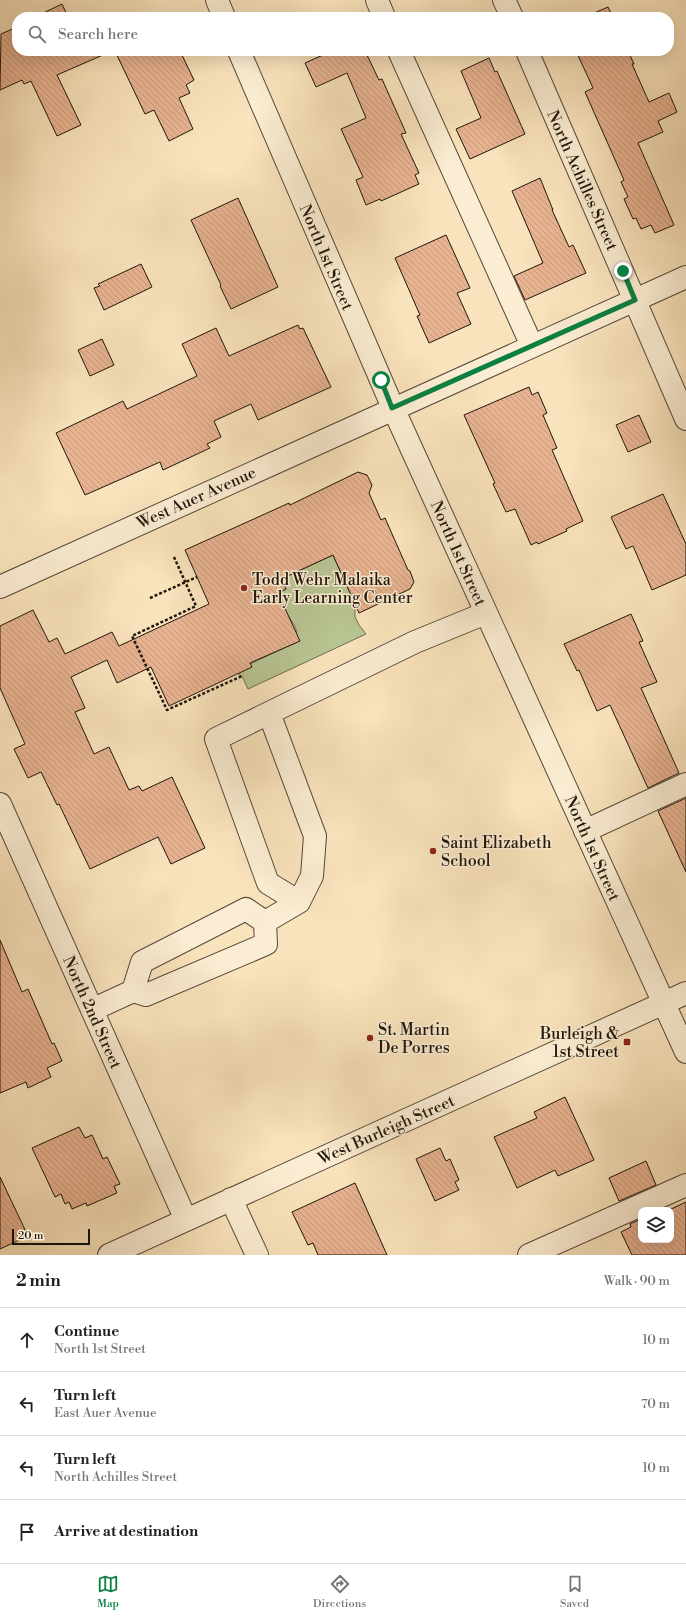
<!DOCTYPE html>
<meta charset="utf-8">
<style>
:root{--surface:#fff;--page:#f6f6f6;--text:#202124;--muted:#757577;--line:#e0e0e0;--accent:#0b8043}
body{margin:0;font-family:"Libre Bodoni",serif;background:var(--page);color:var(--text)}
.controls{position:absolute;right:12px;bottom:12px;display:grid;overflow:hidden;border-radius:8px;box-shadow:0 4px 16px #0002}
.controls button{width:36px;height:36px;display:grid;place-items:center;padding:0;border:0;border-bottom:1px solid var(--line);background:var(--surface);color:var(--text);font:20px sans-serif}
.scale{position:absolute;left:12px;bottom:10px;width:78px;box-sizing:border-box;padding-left:4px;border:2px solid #1e150c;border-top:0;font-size:11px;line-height:14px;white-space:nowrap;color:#1e150c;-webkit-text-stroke:3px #fbedd3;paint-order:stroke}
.stop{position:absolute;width:12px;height:12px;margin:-9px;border:3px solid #0b8043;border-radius:50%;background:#fff}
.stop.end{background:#0b8043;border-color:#fff;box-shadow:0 1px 4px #0008}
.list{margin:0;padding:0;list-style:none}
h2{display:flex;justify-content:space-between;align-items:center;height:52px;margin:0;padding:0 16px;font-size:17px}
h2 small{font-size:13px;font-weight:400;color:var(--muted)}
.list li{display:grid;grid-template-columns:26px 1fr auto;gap:12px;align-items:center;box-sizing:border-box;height:64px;padding:0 16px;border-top:1px solid var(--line)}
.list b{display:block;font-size:15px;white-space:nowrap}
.list p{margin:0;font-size:13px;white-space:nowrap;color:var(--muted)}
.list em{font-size:13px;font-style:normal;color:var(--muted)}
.icon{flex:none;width:22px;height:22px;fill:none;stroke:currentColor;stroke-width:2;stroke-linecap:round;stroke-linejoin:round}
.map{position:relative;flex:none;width:686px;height:1255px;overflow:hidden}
.search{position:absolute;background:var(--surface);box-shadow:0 4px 16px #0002;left:12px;right:12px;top:12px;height:44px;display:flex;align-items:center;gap:10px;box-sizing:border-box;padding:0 14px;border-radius:16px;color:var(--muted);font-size:15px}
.sheet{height:308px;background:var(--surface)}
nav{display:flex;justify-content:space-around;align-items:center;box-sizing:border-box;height:56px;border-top:1px solid var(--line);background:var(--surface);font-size:11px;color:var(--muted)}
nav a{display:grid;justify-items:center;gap:2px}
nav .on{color:var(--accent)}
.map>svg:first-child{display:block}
.green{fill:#b9c594;stroke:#6c6d50}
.building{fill:url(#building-back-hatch);stroke:#1e150c}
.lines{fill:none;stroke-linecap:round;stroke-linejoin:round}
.minor-casing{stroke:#554838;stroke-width:24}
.path{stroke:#1e150c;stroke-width:2.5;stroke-dasharray:3 2;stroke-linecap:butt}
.minor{stroke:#fbedd3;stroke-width:22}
.route{stroke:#0b8043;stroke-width:5}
.poi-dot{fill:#8f2418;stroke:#fbedd3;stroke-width:1.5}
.labels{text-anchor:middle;stroke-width:3;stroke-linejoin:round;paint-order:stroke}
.street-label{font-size:16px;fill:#1e150c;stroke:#fbedd3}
.poi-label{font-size:16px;fill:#1e150c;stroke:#fbedd3;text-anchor:start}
</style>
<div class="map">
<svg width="686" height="1255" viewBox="0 0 686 1255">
<defs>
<pattern id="building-back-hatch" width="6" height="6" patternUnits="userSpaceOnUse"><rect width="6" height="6" fill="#e8b391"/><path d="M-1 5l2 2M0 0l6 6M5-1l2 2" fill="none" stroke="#c7997c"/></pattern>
</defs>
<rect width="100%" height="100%" fill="#f9e3bc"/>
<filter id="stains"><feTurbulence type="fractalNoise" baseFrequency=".005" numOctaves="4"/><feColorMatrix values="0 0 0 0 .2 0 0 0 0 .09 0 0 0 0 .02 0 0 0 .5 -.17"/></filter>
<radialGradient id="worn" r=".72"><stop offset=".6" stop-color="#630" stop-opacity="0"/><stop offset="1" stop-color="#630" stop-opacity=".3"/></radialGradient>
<path class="green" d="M333 555 355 604V617L359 625 366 634 248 689 242 676 238 674 237 670 295 643C298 628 296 628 289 617 284 610 282 600 279 593L286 589 281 579Z"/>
<path class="building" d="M62 4 68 17H35Z
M608 7 613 17H585Z
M17 27V51H112L57 75 81 125 57 136 31 81 24 84 22 80 0 90 1 34Z
M115 51H180L194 80 186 85 190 93 179 98 193 129 169 141 154 110 145 114Z
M332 51H365L379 80 382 79 406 133 401 134 419 173 415 175 419 184 381 201 380 199 366 205 356 180 363 177 341 129 366 118 347 73 316 87 305 63Z
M576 51H628L634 64H632L649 102 669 93 677 112 658 121 663 132 638 143 674 225 655 233 651 225 641 229 636 218 633 219 624 199 628 197 621 182 624 180 585 92 593 88Z
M489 58 495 72 497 71 525 134 470 159 456 129 481 118 461 71Z
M540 178 553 210H552L569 247 573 245 586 273 525 300 514 276 543 263 512 191Z
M238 198 278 287 231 309 220 286 221 285 191 220Z
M446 235 470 288 457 293 471 324 429 343 417 316 420 315 395 258Z
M141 264 152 287 104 310 94 288 100 286 98 284Z
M298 325 300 329 303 328 331 387 258 420 251 404 214 421 221 437 207 444 210 448 163 470 160 462 85 495 56 433 123 401 127 409 197 376 182 344 216 328 229 356Z
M102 339 114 365 90 376 78 350Z
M529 387 532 395 538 392 547 413 543 415 557 448 552 450 583 521 566 529 567 531 538 544 537 542 531 545 515 509 506 512 493 484 495 483 464 415Z
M639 415 651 442 628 452 616 425Z
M358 472 367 475 372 485 369 493 381 520 385 518 408 570 410 571 414 582 410 589 359 613 333 555 281 579 286 589 278 593 300 641 250 663 252 667 169 706 151 667 117 683 107 660 71 677 85 708 75 712 94 754 109 747 129 790 139 786 142 791 172 777 205 848 171 864 158 837 90 869 59 804 57 805 41 772 28 778 14 749 25 744 0 688V626L33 610 49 642 57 638 65 654 112 632 119 646 209 604 185 550 256 518 289 503 290 505Z
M663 494 686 544V575L652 590 633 546 626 549 611 517Z
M631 614 643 641 639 642 657 682 641 688 679 773 648 788 610 705 597 711 579 670 577 671 564 644Z
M686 798V872L658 811Z
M0 940 22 992 28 989 52 1044 54 1043 62 1061 47 1068 51 1077 28 1088 26 1082 0 1093Z
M565 1097 594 1160 558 1176 555 1170 517 1188 494 1137 537 1118 534 1112Z
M79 1127 85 1138 92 1135 103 1159 107 1157 120 1184 114 1186 117 1193 87 1206 86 1203 72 1209 69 1202 65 1204 61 1194 55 1197 32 1148Z
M440 1148 446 1161 450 1159 459 1180 455 1182 459 1190 435 1201 416 1159Z
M646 1161 656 1185 619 1201 609 1178Z
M0 1177 28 1236 0 1249Z
M355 1183 387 1255H318L313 1243 308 1245 292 1212Z
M686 1202V1255H632L621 1232 631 1227 630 1224 641 1219V1240H671V1210H669Z"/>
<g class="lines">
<g class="minor-casing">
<path id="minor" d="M217 0 224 17
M377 0 384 17
M504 0 512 17
M239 51 393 408 686 1052
M399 51 532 346
M527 51 686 419
M0 587 686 277
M269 713 415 642 486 613
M0 804 186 1220
M585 831 686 784
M265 922 299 902 312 876 315 836 269 713 216 739 268 883 299 902
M92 1010 133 991 146 995 266 944 265 922 246 909 142 962 133 991
M231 1199 257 1255
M109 1255 686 993
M529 1255 686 1185"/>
</g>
<path class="path" d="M174 557 196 606 132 636 167 710 242 676
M150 598 197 577"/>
<use href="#minor" class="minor"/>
</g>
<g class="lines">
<path class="route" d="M381 380 392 408 635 300 623 271"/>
</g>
<g class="poi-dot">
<circle cx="244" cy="588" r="4"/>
<circle cx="433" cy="851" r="4"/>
<circle cx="370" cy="1038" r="4"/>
<rect x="623" y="1038" width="8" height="8" rx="2"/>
</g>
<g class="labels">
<g class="street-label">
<text transform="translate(583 180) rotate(66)" y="6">North Achilles Street</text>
<text transform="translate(327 257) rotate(67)" y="6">North 1st Street</text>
<text transform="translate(196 497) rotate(-24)" y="6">West Auer Avenue</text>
<text transform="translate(459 553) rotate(66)" y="6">North 1st Street</text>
<text transform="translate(593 848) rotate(66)" y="6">North 1st Street</text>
<text transform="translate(93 1012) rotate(66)" y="6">North 2nd Street</text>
<text transform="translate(386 1129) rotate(-24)" y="6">West Burleigh Street</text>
</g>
<g class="poi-label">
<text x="252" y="585">Todd Wehr Malaika<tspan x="252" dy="18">Early Learning Center</tspan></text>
<text x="441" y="848">Saint Elizabeth<tspan x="441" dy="18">School</tspan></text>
<text x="378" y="1035">St. Martin<tspan x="378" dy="18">De Porres</tspan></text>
<text x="619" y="1039" text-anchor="end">Burleigh &amp;<tspan x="619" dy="18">1st Street</tspan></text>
</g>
</g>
<rect width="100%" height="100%" filter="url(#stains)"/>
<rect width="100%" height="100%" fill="url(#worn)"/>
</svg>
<div class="controls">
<button><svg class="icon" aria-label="layers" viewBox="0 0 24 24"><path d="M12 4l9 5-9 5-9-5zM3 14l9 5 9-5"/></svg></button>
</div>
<div class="scale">20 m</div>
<div class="stop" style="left:381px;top:380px"></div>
<div class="stop end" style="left:623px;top:271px"></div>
<div class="search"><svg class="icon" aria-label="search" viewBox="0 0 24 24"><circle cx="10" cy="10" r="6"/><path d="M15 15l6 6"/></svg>Search here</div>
</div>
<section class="sheet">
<h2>2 min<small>Walk · 90 m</small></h2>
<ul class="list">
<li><svg class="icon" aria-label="ahead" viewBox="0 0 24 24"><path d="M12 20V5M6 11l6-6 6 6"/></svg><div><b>Continue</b><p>North 1st Street</p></div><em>10 m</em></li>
<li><svg class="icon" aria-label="left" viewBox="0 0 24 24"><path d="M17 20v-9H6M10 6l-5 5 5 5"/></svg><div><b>Turn left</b><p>East Auer Avenue</p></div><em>70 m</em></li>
<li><svg class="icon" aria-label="left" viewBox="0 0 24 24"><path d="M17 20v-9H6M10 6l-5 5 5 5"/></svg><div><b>Turn left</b><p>North Achilles Street</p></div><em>10 m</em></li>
<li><svg class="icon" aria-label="arrive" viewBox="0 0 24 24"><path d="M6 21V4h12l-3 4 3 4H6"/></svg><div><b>Arrive at destination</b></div></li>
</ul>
</section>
<nav>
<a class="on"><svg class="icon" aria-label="map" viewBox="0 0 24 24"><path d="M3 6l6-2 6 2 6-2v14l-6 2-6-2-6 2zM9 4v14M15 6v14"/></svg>Map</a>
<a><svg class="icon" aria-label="directions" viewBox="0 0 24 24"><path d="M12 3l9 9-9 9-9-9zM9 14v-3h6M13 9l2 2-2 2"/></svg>Directions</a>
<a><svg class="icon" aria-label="saved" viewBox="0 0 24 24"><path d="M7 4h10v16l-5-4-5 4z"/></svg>Saved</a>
</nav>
